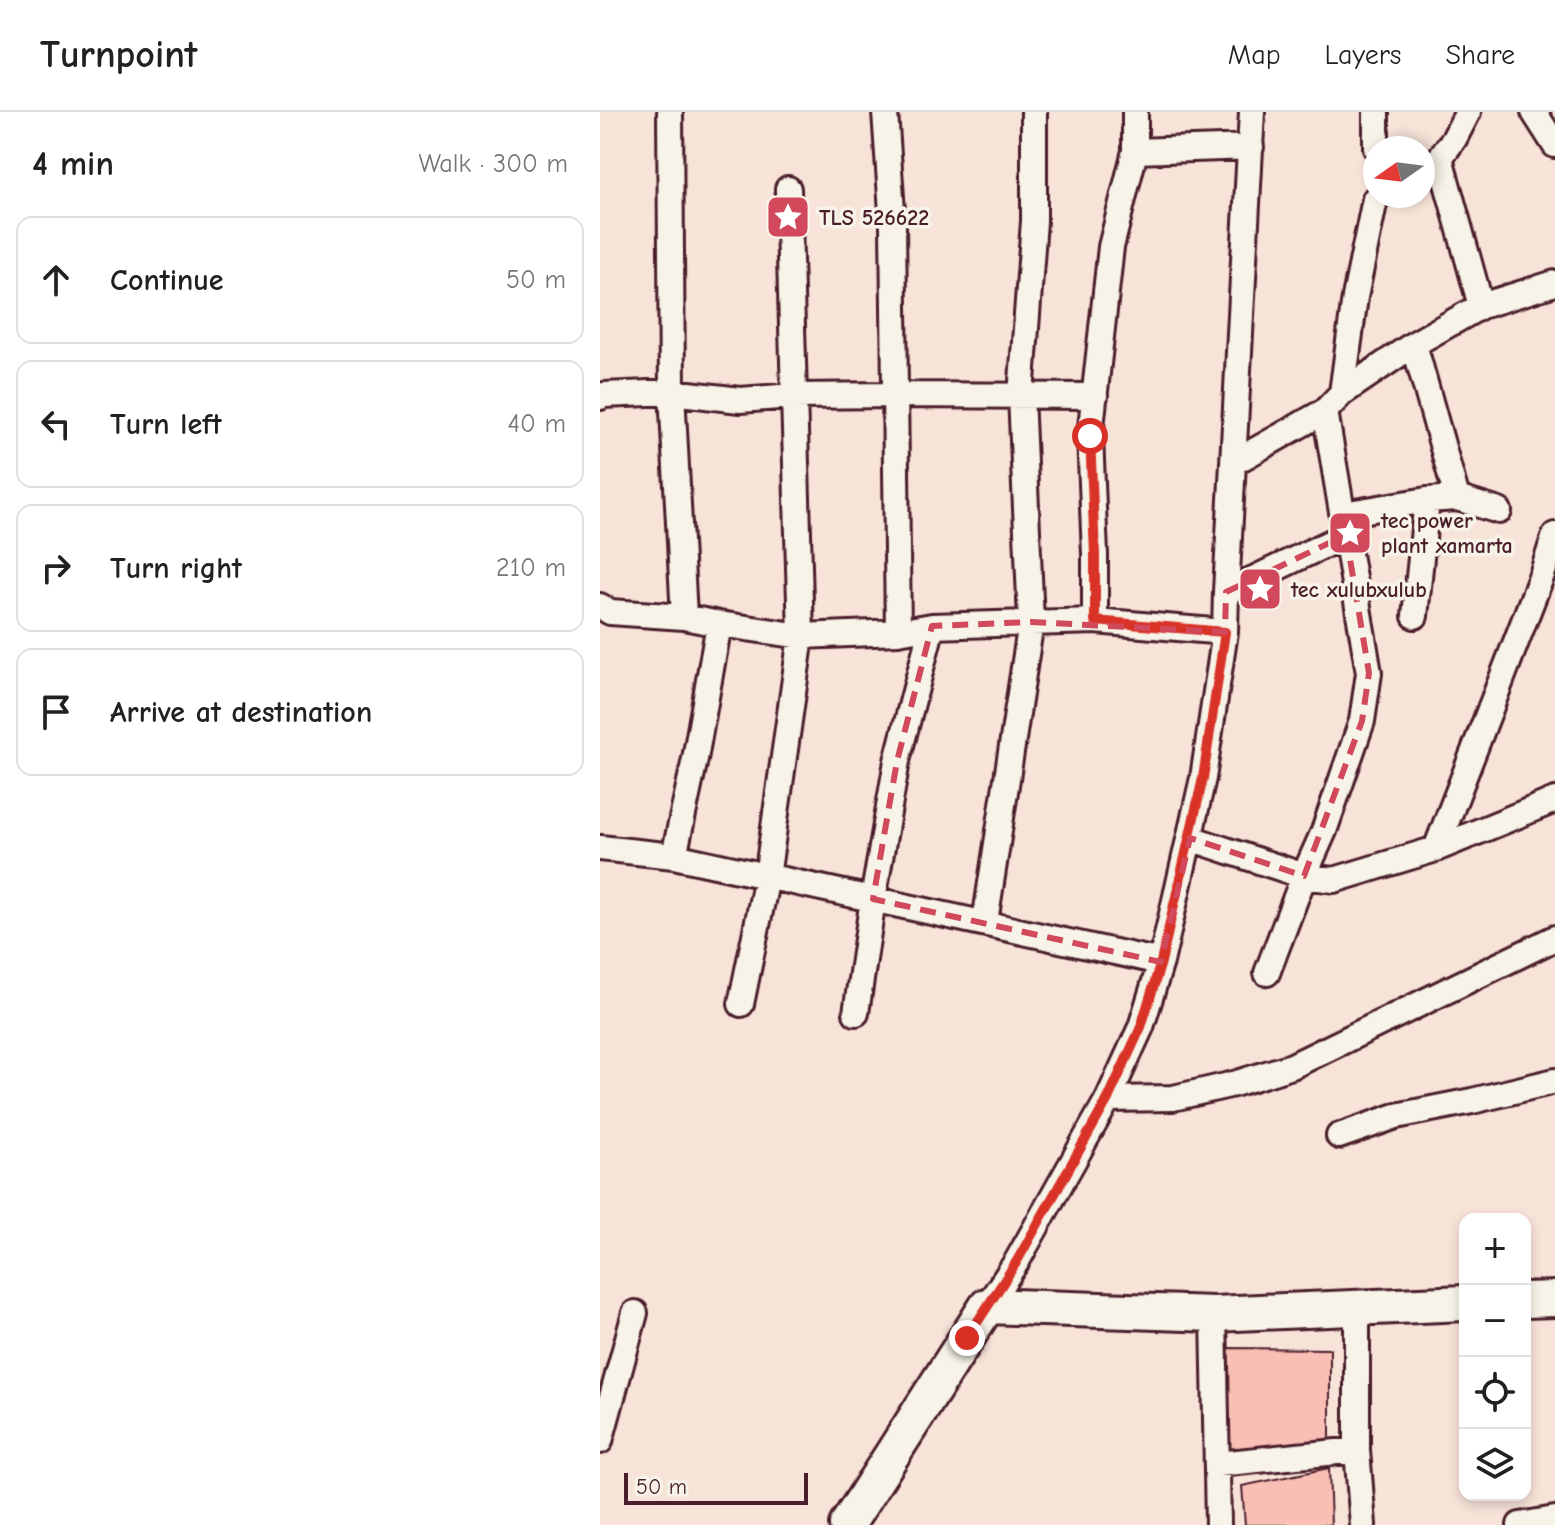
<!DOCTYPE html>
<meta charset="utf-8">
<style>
:root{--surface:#fff;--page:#f2f2f2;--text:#202124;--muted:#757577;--line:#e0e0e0}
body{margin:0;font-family:"Comic Neue",sans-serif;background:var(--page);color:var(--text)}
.controls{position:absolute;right:24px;bottom:24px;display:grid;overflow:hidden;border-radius:16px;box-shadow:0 4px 12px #0003}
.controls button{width:72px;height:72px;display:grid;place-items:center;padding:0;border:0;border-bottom:2px solid var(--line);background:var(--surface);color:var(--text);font:40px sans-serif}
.compass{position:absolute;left:763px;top:24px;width:72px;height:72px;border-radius:50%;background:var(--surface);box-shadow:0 4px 12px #0003;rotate:256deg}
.scale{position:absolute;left:24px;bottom:20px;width:184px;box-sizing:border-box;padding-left:8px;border:4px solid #4a1f2b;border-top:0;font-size:22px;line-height:28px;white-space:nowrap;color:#4a1f2b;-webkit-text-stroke:6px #f7f3e8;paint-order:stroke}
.stop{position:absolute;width:24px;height:24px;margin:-18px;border:6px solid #d93025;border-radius:50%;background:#fff}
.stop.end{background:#d93025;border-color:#fff;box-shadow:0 2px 8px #0008}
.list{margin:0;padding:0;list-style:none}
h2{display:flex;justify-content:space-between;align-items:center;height:104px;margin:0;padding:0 32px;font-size:34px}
h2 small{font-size:26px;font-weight:400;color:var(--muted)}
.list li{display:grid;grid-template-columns:52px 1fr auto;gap:24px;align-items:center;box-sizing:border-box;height:128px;margin:0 16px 16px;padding:0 16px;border:2px solid var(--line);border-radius:16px}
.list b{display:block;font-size:30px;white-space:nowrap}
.list em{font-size:26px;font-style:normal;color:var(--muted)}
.icon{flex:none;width:44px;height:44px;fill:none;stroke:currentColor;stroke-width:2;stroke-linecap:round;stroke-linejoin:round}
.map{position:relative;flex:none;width:955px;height:1413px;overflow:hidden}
header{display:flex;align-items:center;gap:48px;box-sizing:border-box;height:112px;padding:0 40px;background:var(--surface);border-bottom:2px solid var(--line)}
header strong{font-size:38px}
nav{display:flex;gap:44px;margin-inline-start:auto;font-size:28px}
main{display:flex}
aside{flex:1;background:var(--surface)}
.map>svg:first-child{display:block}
.building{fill:#f9beb4;stroke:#4a1f2b;stroke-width:2}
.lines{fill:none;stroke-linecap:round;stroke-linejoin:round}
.minor-casing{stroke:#4a1f2b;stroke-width:30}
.secondary-casing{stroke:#4a1f2b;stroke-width:40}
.minor{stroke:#f7f3e8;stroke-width:24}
.secondary{stroke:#f7f3e8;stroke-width:34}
.route{stroke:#d93025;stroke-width:10}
.marked{fill:none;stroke:#d1495b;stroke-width:6;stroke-dasharray:16 10;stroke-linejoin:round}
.labels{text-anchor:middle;stroke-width:7;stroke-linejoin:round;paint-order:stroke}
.poi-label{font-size:22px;font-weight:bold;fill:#4a1f2b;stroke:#f7f3e8;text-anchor:start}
</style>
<header>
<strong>Turnpoint</strong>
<nav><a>Map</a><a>Layers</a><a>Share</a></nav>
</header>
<main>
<aside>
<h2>4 min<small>Walk · 300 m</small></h2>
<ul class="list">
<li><svg class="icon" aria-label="ahead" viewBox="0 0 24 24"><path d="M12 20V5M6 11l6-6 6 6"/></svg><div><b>Continue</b></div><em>50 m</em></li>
<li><svg class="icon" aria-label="left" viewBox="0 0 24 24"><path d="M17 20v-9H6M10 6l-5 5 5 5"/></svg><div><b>Turn left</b></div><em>40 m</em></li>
<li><svg class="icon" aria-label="right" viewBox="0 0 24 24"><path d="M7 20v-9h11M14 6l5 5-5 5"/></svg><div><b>Turn right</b></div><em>210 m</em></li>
<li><svg class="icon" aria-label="arrive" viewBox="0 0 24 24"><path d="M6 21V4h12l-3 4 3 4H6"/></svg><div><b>Arrive at destination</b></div></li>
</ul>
</aside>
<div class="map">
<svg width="955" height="1413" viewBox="0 0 955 1413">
<rect width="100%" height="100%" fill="#f8e3d8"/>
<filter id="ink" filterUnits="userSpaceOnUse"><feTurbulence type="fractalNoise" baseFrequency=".0125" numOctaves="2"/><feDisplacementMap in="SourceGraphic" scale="16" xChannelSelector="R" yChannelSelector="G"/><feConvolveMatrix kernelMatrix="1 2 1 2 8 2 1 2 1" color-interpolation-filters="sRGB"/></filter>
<g filter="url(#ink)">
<path class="building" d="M627 1236 730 1237V1335L629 1344Z
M729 1356 731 1413H645L642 1374Z"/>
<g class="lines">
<g class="minor-casing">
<path id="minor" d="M70 0 72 280 84 505
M285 0 293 114 298 520
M934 0 955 33
M776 36V0
M535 39 651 35
M840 46 881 194
M823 57 840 46 854 27 868 0
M814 232 857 386
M742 281 755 185 775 87 780 84
M0 285 4 283 72 280 140 288 193 284 296 283 495 284
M633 351 725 299 742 281 814 232 881 194 955 171
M743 402 827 388 857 386 899 399
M626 480 746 423
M0 494 10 500 84 505 119 512 201 524 298 520 332 514 495 509 625 520
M815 504 827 388
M495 509V443L490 324 511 135 535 39V0
M119 512 95 647 74 744 561 850
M590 726 704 764 734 768 836 737 955 688
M0 736 74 744
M836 737 943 460 955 423
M385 810 431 510 421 283 434 109V0
M667 861 704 764 724 719 762 609 769 561 725 299
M141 892 167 765 201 524 188 77
M256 901 273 787 297 649 332 514
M508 987 573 986 634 972 692 954 955 826
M739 1024 796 1004 872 989 955 969
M387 1194 417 1149 508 987 541 915 561 850 603 666 625 520 626 480 652 0
M757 1195V1338L763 1413
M614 1202 618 1413
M0 1329 35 1201
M618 1352 757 1338
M920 1413 955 1407"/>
</g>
<g class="secondary-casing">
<path id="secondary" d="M925 1188 955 1187
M247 1413 387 1194 614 1202 865 1191"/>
</g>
<use href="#minor" class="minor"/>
<use href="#secondary" class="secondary"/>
</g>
</g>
<g class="lines" filter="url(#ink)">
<path class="route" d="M367 1226 417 1149 508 987 541 915 561 850 603 666 625 520 495 509V443L490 324"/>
</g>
<path class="marked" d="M746 423 769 561 762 609 704 764 590 726 561 850 273 787 297 649 332 514 431 510 625 520 626 480Z"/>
<defs>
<g id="sight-square" transform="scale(2.3)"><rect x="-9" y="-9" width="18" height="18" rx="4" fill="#d1495b" stroke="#f7f3e8"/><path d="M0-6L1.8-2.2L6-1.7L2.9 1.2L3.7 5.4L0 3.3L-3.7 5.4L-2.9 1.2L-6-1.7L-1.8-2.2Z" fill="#fff"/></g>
</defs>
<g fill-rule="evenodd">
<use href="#sight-square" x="188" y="105"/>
<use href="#sight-square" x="750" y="421"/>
<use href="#sight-square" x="660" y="477"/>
</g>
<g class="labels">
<g class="poi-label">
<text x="219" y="113">TLS 526622</text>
<text x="781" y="416">tec power<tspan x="781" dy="25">plant xamarta</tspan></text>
<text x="691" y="485">tec xulubxulub</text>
</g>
</g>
</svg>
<div class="controls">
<button>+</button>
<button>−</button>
<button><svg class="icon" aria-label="locate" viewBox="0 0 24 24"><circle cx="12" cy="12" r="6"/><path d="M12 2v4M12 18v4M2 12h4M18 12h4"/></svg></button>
<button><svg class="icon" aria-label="layers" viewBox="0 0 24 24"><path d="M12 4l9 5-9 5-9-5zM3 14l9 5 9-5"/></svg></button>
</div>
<svg class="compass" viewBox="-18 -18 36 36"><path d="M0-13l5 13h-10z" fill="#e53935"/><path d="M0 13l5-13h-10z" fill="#757577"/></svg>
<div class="scale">50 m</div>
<div class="stop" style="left:490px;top:324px"></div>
<div class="stop end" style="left:367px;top:1226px"></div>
</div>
</main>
